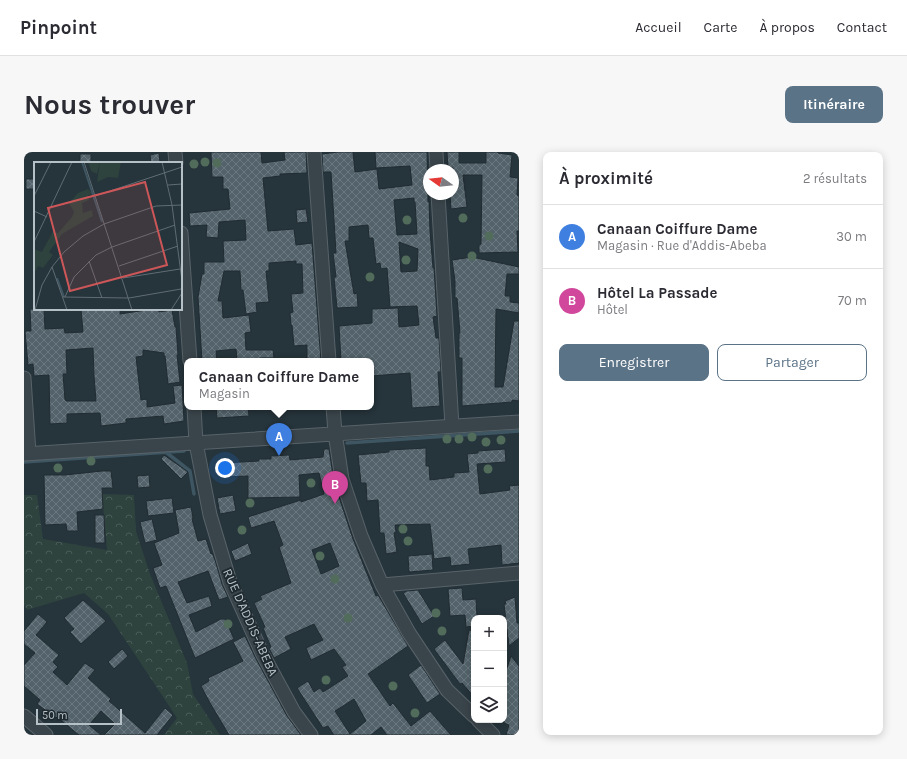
<!DOCTYPE html>
<html lang="fr">
<meta charset="utf-8">
<style>
:root{--surface:#fff;--page:#f7f7f7;--text:#2b2b33;--muted:#7c7c81;--line:#e1e1e2;--accent:#5b7387}
body{margin:0;font-family:Karla,sans-serif;background:var(--page);color:var(--text)}
.controls{position:absolute;right:12px;bottom:12px;display:grid;overflow:hidden;border-radius:8px;box-shadow:0 2px 10px #0003}
.controls button{width:36px;height:36px;display:grid;place-items:center;padding:0;border:0;border-bottom:1px solid var(--line);background:var(--surface);color:var(--text);font:20px sans-serif}
.compass{position:absolute;left:399px;top:12px;width:36px;height:36px;border-radius:50%;background:var(--surface);box-shadow:0 2px 10px #0003;rotate:285deg}
.scale{position:absolute;left:12px;bottom:10px;width:86px;box-sizing:border-box;padding-left:4px;border:2px solid #b6c0c7;border-top:0;font-size:11px;line-height:14px;white-space:nowrap;color:#b6c0c7;-webkit-text-stroke:3px #1f2a30;paint-order:stroke}
.you{position:absolute;left:201px;top:316px;width:14px;height:14px;margin:-10px;border:3px solid #fff;border-radius:50%;background:#1a73e8;box-shadow:0 0 0 6px #1a73e833}
.badge{display:grid;place-items:center;width:26px;height:26px;border-radius:50%;background:var(--accent);color:#fff;font-size:13px;font-weight:700}
.pin{position:absolute;translate:-50% -33px;filter:drop-shadow(0 1px 2px #0008)}
.pin::after{content:'';position:absolute;top:21px;width:14px;height:12px;background:inherit;clip-path:polygon(0 0,100% 0,50% 100%)}
.popup{position:absolute;left:160px;top:206px;width:190px;height:52px;box-sizing:border-box;display:grid;place-content:center;border-radius:8px;background:var(--surface);filter:drop-shadow(0 1px 3px #0005);font-size:13px;white-space:nowrap;color:var(--muted)}
.popup b{font-size:15px;color:var(--text)}
.popup::after{content:'';position:absolute;left:50%;top:100%;margin-left:-8px;border:8px solid transparent;border-top-color:var(--surface)}
.list{margin:0;padding:0;list-style:none}
h2{display:flex;justify-content:space-between;align-items:center;height:52px;margin:0;padding:0 16px;font-size:17px}
h2 small{font-size:13px;font-weight:400;color:var(--muted)}
.list li{display:grid;grid-template-columns:26px 1fr auto;gap:12px;align-items:center;box-sizing:border-box;height:64px;padding:0 16px;border-top:1px solid var(--line)}
.list b{display:block;font-size:15px;white-space:nowrap}
.list p{margin:0;font-size:13px;white-space:nowrap;color:var(--muted)}
.list em{font-size:13px;font-style:normal;color:var(--muted)}
.actions{display:flex;gap:8px;padding:12px 16px}
.actions a{flex:1;padding:9px 0;border:1px solid var(--accent);border-radius:8px;text-align:center;font-size:14px;color:var(--accent)}
.actions .main{background:var(--accent);color:#fff}
.icon{flex:none;width:22px;height:22px;fill:none;stroke:currentColor;stroke-width:2;stroke-linecap:round;stroke-linejoin:round}
.map{position:relative;flex:none;width:495px;height:583px;overflow:hidden;border-radius:8px}
header{display:flex;align-items:center;gap:24px;box-sizing:border-box;height:56px;padding:0 20px;background:var(--surface);border-bottom:1px solid var(--line)}
header strong{font-size:19px}
nav{display:flex;gap:22px;margin-inline-start:auto;font-size:14px}
.intro{display:flex;align-items:center;justify-content:space-between;box-sizing:border-box;height:96px;padding:0 24px}
h1{margin:0;font-size:28px}
.button{padding:10px 18px;border-radius:8px;background:var(--accent);color:#fff;font-size:14px;font-weight:700}
main{display:flex;gap:24px;padding:0 24px}
aside{flex:1;background:var(--surface);border-radius:8px;box-shadow:0 2px 10px #0003}
.map>svg:first-child{display:block}
.forest{fill:url(#forest-crowns)}
.lines{fill:none;stroke-linecap:round;stroke-linejoin:round}
.stream{stroke:#3e5562;stroke-width:3.5}
.building{fill:url(#building-cross-hatch);stroke:#212c32;fill-rule:evenodd}
.minor-casing{stroke:#586369;stroke-width:15}
.minor{stroke:#3a454b;stroke-width:13}
.tree{fill:#526c5b}
.labels{text-anchor:middle;stroke-width:3.5;stroke-linejoin:round;paint-order:stroke}
.street-label{font-size:13px;fill:#b6c0c7;stroke:#1f2a30}
.inset-river{fill:none;stroke:#3e5562;stroke-width:2}
.inset-road{fill:none;stroke:#606c73;stroke-width:1}
.view{fill:#cc5658;fill-opacity:0.15;stroke:#cc5658;stroke-width:2}
.inset-edge{fill:none;stroke:#b6c0c7;stroke-width:2}
</style>
<header>
<strong>Pinpoint</strong>
<nav><a>Accueil</a><a>Carte</a><a>À propos</a><a>Contact</a></nav>
</header>
<div class="intro"><h1>Nous trouver</h1><a class="button">Itinéraire</a></div>
<main>
<div class="map">
<svg width="495" height="583" viewBox="0 0 495 583">
<defs>
<pattern id="forest-crowns" width="20" height="18" patternUnits="userSpaceOnUse"><rect width="20" height="18" fill="#2e433e"/><path d="M2 6a3 3 0 1 1 6 0M12 15a3 3 0 1 1 6 0" fill="none" stroke="#4a5c58"/></pattern>
<pattern id="building-cross-hatch" width="8" height="8" patternUnits="userSpaceOnUse"><rect width="8" height="8" fill="#54636b"/><path d="M0 0l8 8M0 8l8-8" fill="none" stroke="#6a787f"/></pattern>
</defs>
<rect width="100%" height="100%" fill="#26343b"/>
<path class="forest" d="M78 342 110 343 112 379 126 422 163 511 169 542 196 583H140L153 566 84 462 60 441 3 458 0 453V343H13L19 387 83 398Z"/>
<g class="lines">
<path class="stream" d="M323 291 495 279
M143 301 166 319 170 342
M0 310 160 299"/>
</g>
<path class="building" d="M187 0H237L238 11 261 8 260 0H282L283 21 256 22V24L239 26 244 79 270 77 272 93 288 91 297 209H283V193L270 194 268 173H267L266 161 269 160 267 142 279 141 278 112H272V109L245 111V119H242L245 150 232 151 233 160 222 162 219 138H217L216 119H200L194 149H198L199 166 225 163 227 180 221 181 222 198H249L250 206H236V209H227V207L213 208 212 197 192 199 193 209H178L174 145 178 122H180V110H200L199 89 222 88 221 68 195 70 194 86 182 85 183 73 166 74 165 61 206 57 204 37H199V25H188Z
M314 0H329L331 20 353 17 355 37 388 33 386 14 352 16 351 0H403L404 50 405 49 406 79 409 116H410L413 164 409 165 412 186H415L417 220H414L416 254 388 256 386 221 347 224V209H317L315 174 348 171V157L374 156 375 175 395 173 393 154 366 155 363 116 357 117 356 111 352 112 349 86H345L344 73 325 75V89H321L330 142 333 141 334 155 313 156 310 125H312L309 101H312L307 20H299L298 2ZM390 46V50H391L393 82 373 83 370 48ZM375 90 394 97 393 119 377 120Z
M423 0H435V11H462V0H474V1L488 3 486 25 494 26 493 43 495 44V79H493L494 100 455 101V93L457 92 458 23H439L443 55 427 57 426 42H429V16H424Z
M135 1 136 11H127L126 3Z
M56 2H67V11H56Z
M2 27H11V37H2Z
M282 57 284 70 273 71 272 58Z
M448 105 495 115V122H483L481 144H486V150L495 151V161L472 157 471 235H479L490 169H495V249L488 248V250L438 254V206H435V181H436L433 146H431V129L428 108Z
M6 157H20L21 177 40 176 41 181 59 180 57 157H96V162L129 157H135V160L148 158 151 175H152L154 203H153L156 230 144 232 141 204H140V201L119 198V204L112 205 117 248 123 247V255L151 251 149 234 158 233 160 269 140 272 139 264 102 267V271L77 274 76 261 43 262V271L26 272 25 223 10 224 9 212 4 213 1 179H7ZM69 196 70 224 72 249H42V248H41L39 222H43L42 198Z
M192 255H224L225 264 193 266Z
M402 296V314H405L406 328 430 325V321L445 320 443 302 454 301V299L481 297 482 310 453 312 456 342 486 338 485 334 495 333V411L478 413 477 393 444 397 446 412 427 414 426 405 410 407 406 372 371 373 372 380 370 381 373 400 362 402 360 381H356L354 348 343 349 342 331H337L334 303 365 300V298Z
M300 297H305L310 330 329 387 352 444 354 443 384 494 344 522 366 554 369 551 387 574 406 559 427 583H363L357 575 347 583H310L304 574 299 576 273 536 284 529 290 540 296 536 299 540 324 524 318 515 322 513 310 497 287 508 282 496 299 488 290 472 261 485 267 497 250 506 245 496 247 495 239 476 241 475 230 451 238 447 236 444 267 431 255 395 259 393 250 369 227 376 224 365 277 348V350L300 342 295 321 275 323 276 345 224 346V324L201 325 200 311 235 309V307H247V304L265 303 266 308 299 305ZM306 391 315 414 297 422 288 398ZM330 547 342 569 326 582 311 559Z
M140 303 164 320 157 327 137 307Z
M78 319H87L89 336H78L79 357 53 360 54 379H43L42 372 21 373 20 323H41Z
M125 323 126 335 114 336 113 324Z
M209 343 212 359 196 362 193 346Z
M148 346 150 361 124 364 122 349Z
M167 355 169 366 168 367 174 389 182 387 187 402 188 401 191 408 198 432 204 445 195 448 184 419 154 430 163 451 185 444 188 454 165 463 172 480 197 467H201L210 487 171 506 142 434 136 436 129 416 138 413 130 391 155 381 151 358Z
M71 363H80L81 391H71Z
M128 367 133 388 121 391 116 370Z
M224 391 228 402 211 409 207 399Z
M408 402 409 418 385 420 384 404Z
M438 436 439 448 452 447 453 466H450V474L442 475 441 463 426 464 424 437Z
M394 438 410 464 398 472 379 441 383 439Z
M491 445 493 471H495V486L485 494 480 452H482L481 449Z
M59 448 82 469 57 492 46 480 50 477 40 466Z
M14 462 23 470 12 483 35 503 29 510 34 515 29 520 43 533 61 511 71 518 64 526 87 547 85 549 121 581 141 556 149 563 133 583H80L91 572 77 559 65 573 77 583H55L33 565 32 566 13 552 16 548 0 534V513L11 501 0 492V479Z
M445 478 450 479V545L438 531 436 532 410 497 421 488 439 512Z
M221 484 231 505 263 564 277 583H205L186 551 177 534 185 529 184 526 219 509 209 490Z
M98 497 104 504 90 517 84 510Z
M487 504 495 514V583H482L485 573 480 571V534L483 526 480 525Z
M397 513 416 542 403 551 384 523Z"/>
<g class="lines">
<g class="minor-casing">
<path id="minor" d="M151 0 152 11
M290 0 305 209
M412 0 413 18
M414 42 428 274
M157 81 166 209
M0 226 5 301
M170 255 172 291 186 363 206 430 238 501 270 560 287 583
M309 255 311 281 318 327 337 384 358 433 385 481 423 538 450 564
M0 302 495 270
M358 433 495 421
M0 564 22 583
M454 568 469 583"/>
</g>
<use href="#minor" class="minor"/>
</g>
<g class="tree">
<circle cx="181" cy="10" r="4.5"/>
<circle cx="193" cy="11" r="4.5"/>
<circle cx="170" cy="12" r="4.5"/>
<circle cx="439" cy="66" r="4.5"/>
<circle cx="383" cy="68" r="4.5"/>
<circle cx="465" cy="84" r="4.5"/>
<circle cx="448" cy="104" r="4.5"/>
<circle cx="382" cy="108" r="4.5"/>
<circle cx="346" cy="125" r="4.5"/>
<circle cx="448" cy="285" r="4.5"/>
<circle cx="423" cy="287" r="4.5"/>
<circle cx="435" cy="287" r="4.5"/>
<circle cx="477" cy="288" r="4.5"/>
<circle cx="462" cy="290" r="4.5"/>
<circle cx="67" cy="309" r="4.5"/>
<circle cx="34" cy="316" r="4.5"/>
<circle cx="464" cy="317" r="4.5"/>
<circle cx="287" cy="331" r="4.5"/>
<circle cx="226" cy="351" r="4.5"/>
<circle cx="379" cy="377" r="4.5"/>
<circle cx="218" cy="378" r="4.5"/>
<circle cx="384" cy="389" r="4.5"/>
<circle cx="296" cy="404" r="4.5"/>
<circle cx="311" cy="427" r="4.5"/>
<circle cx="412" cy="461" r="4.5"/>
<circle cx="324" cy="466" r="4.5"/>
<circle cx="204" cy="472" r="4.5"/>
<circle cx="418" cy="479" r="4.5"/>
<circle cx="302" cy="528" r="4.5"/>
<circle cx="369" cy="534" r="4.5"/>
<circle cx="391" cy="561" r="4.5"/>
</g>
<g class="labels">
<g class="street-label">
<text transform="translate(227 470) rotate(66)" y="5">RUE D'ADDIS-ABEBA</text>
</g>
</g>
<g transform="translate(10 10)">
<rect width="148" height="148" fill="#26343b"/>
<path d="M54 0H66L63 12 57 9Z" fill="#2e433e"/>
<path d="M66 0H87L84 16 74 15 63 20ZM54 27 58 32 54 33 55 38 48 41 49 51 58 48 59 54 28 72 15 90 19 93 9 106 4 104 0 112V87L8 90 19 69 24 71 38 55 40 50 35 41 44 31Z" fill="#2e433e"/>
<path class="inset-river" d="M48 0 68 60M23 116 30 135"/>
<path class="inset-road" d="M50 0 98 148M128 0 138 43 148 119M134 23 148 22M0 34 17 0M61 34 148 5M0 49 13 55M0 80 38 0M55 99 68 136M85 104 144 84M18 105 33 148M89 116 146 107M29 135 95 136 147 127M31 135 40 115 62 93 78 85 141 63M1 148 8 123 18 105 30 90 49 74 70 62 122 44 148 43M137 148 148 131"/>
<path class="view" d="M111 20 133 103 36 129 14 46Z"/>
<rect width="148" height="148" class="inset-edge"/>
</g>
</svg>
<div class="controls">
<button>+</button>
<button>−</button>
<button><svg class="icon" aria-label="layers" viewBox="0 0 24 24"><path d="M12 4l9 5-9 5-9-5zM3 14l9 5 9-5"/></svg></button>
</div>
<svg class="compass" viewBox="-18 -18 36 36"><path d="M0-13l5 13h-10z" fill="#e53935"/><path d="M0 13l5-13h-10z" fill="#7c7c81"/></svg>
<div class="scale">50 m</div>
<div class="you"></div>
<div class="pin badge" style="left:255px;top:304px;background:#3f7fe0">A</div>
<div class="popup"><b>Canaan Coiffure Dame</b>Magasin</div>
<div class="pin badge" style="left:311px;top:352px;background:#d1479c">B</div>
</div>
<aside>
<h2>À proximité<small>2 résultats</small></h2>
<ul class="list">
<li><span class="badge" style="background:#3f7fe0">A</span><div><b>Canaan Coiffure Dame</b><p>Magasin · Rue d'Addis-Abeba</p></div><em>30 m</em></li>
<li><span class="badge" style="background:#d1479c">B</span><div><b>Hôtel La Passade</b><p>Hôtel</p></div><em>70 m</em></li>
</ul>
<div class="actions"><a class="main">Enregistrer</a><a>Partager</a></div>
</aside>
</main>
